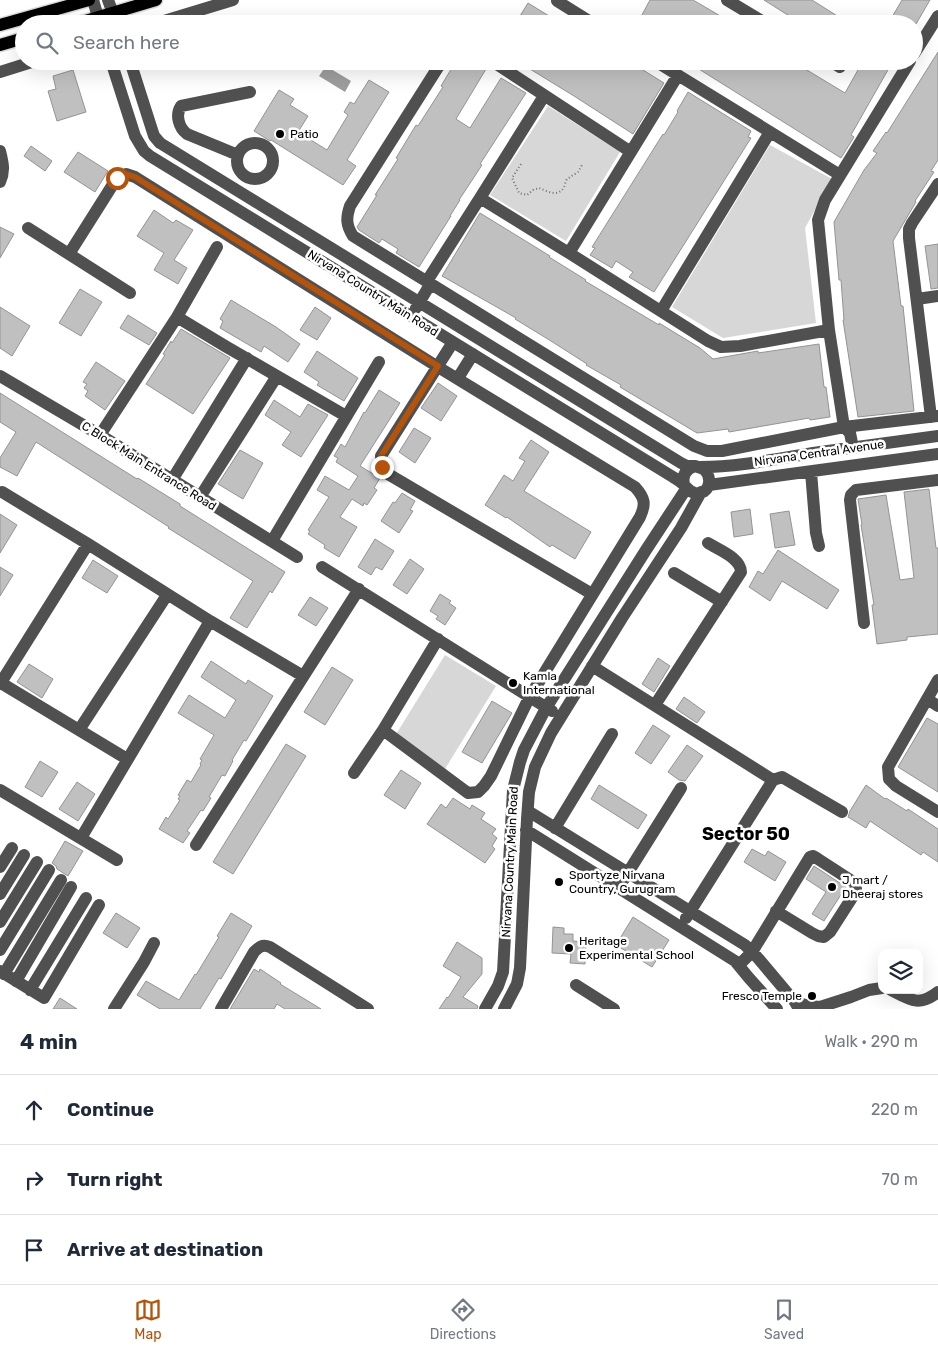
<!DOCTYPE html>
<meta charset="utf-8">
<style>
:root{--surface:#fff;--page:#f2f2f3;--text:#1f2937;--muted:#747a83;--line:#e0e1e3;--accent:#b45309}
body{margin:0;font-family:Rubik,sans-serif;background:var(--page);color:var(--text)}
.controls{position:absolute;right:15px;bottom:15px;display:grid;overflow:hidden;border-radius:10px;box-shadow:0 5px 20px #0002}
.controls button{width:45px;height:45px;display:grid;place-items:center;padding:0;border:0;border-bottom:1px solid var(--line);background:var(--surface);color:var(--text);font:25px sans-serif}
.stop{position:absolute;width:15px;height:15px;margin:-11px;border:4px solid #b45309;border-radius:50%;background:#fff}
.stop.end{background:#b45309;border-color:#fff;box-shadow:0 1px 5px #0008}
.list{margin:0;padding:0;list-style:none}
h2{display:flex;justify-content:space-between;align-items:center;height:65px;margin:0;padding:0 20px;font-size:21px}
h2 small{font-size:16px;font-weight:400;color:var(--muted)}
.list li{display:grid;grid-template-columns:32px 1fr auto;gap:15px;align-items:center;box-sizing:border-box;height:70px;padding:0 20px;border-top:1px solid var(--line)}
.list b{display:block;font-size:19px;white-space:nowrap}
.list em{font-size:16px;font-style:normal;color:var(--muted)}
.icon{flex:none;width:28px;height:28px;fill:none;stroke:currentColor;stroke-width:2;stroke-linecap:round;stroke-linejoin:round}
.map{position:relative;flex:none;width:938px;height:1009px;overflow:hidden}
.search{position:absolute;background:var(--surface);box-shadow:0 5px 20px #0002;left:15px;right:15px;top:15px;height:55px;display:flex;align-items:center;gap:12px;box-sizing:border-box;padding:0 18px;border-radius:28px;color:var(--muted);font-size:19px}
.sheet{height:275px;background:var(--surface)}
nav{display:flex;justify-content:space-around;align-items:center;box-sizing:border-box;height:70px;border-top:1px solid var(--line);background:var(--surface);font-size:14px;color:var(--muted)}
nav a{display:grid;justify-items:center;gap:2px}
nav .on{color:var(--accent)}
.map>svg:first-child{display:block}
.green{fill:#d7d7d7}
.water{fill:#9e9e9e}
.building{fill:#c0c0c0;stroke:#949494}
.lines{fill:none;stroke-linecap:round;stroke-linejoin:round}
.major-casing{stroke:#dbdbdb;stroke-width:15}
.path{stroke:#727272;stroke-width:2;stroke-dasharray:1 2.5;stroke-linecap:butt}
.minor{stroke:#505050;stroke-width:12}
.major{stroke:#000;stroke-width:12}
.route{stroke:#b45309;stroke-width:6}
.poi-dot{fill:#000;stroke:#fff;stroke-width:2}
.labels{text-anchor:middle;stroke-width:5;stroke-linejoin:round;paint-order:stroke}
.poi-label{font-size:12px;fill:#000;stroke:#fff;text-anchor:start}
.street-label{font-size:12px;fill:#000;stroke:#fff}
.district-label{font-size:18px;font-weight:bold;fill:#000;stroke:#fff}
</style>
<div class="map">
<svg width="938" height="1009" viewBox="0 0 938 1009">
<rect width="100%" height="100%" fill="#fff"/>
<path class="green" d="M548 106 620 152 566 241 490 195Z
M770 145 832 179 805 228 816 323 723 338 672 307Z
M445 655 496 686 445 769 395 736Z"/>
<path class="water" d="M326 66 351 81 345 92 319 76Z"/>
<path class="building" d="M650 0H693L734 24H637Z
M764 0H812L850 24H802Z
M902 0H930L916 24H888Z
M528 3 562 24H515Z
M938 52V160L931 171 934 172 915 201 916 202 893 241 901 306H903L914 411 858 417 843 320H844L841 280H839L834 222 864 170 877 153 873 151 886 132 887 133Z
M456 61H473L486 69 456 119 470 128 501 78 526 93 480 164 482 165 459 200H460L450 216H451L419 267 396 253 398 249 382 239 379 243 359 230 357 227 377 195H375L398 159 396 158 416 125 418 126 443 87 441 86Z
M517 61H624L634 67 635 65 664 83 633 134 574 96Z
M686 61H792L845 93 863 61H893L851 135 854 137 841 158Z
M73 70 86 112 57 121 48 91 56 89 53 76Z
M369 80 389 92 347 160 356 166 343 185 271 140 270 141 254 131 279 90 294 99 290 105 308 116 298 132 327 150 348 115 344 112 350 102 354 104Z
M688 92 751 131 748 137 751 138 654 292 629 277 633 272 616 261 612 268 590 255 595 248 592 247 663 134 664 135 678 112 677 111Z
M31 146 52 161 45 171 24 156Z
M78 152 108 171 95 192 64 172Z
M154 210 173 223 176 220 193 230 174 260 187 268 178 284 154 270 164 253 137 236Z
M480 213 550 256 549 257 586 280 585 281 659 325V323L700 348 713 359 758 351V353L819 344 824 387H826L830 417 810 420 809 418 729 432 728 429 697 433 620 387 621 385 586 365 587 364 551 341 515 319 516 318 442 276Z
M0 227 14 234 0 258Z
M938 244V288L931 289 925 246Z
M80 289 102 302 81 336 59 323Z
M231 300 276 327 300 344 288 362 264 346 261 352 220 328 223 321 220 319Z
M0 307 30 326 12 356 0 348Z
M315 307 331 318 317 340 300 330Z
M128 315 157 333 149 345 120 328Z
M181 329 230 358 193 414 146 384 165 355 163 354 171 341 172 343Z
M317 351 358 378 344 401 317 385 319 382 304 372Z
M96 362 125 381 105 410 85 396 88 391 84 388 87 384 83 382Z
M438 383 457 396 441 421 421 408Z
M379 390 400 403 360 466 380 478 374 488 377 490 367 505 364 503 363 506 352 499 340 517 357 527 339 557 324 548 325 545 308 534 310 531 308 530 329 497 317 490 325 476 349 490 358 476 336 462 338 458 334 456 341 444 345 447 364 412 365 413Z
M0 393 137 479 138 478 180 504V506L285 572 272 593 270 591 247 628 230 618 253 581 168 528 169 527 36 442 17 476 0 467V458L16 432 0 422Z
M274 400 300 417 308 404 328 415 301 457 282 445 291 432 265 415Z
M414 428 431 438 415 463 399 452Z
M531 440 549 452 524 491 591 532 575 559 552 545 550 547 507 517 506 518 485 505 504 475 513 481 525 461 519 458Z
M240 450 263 463 243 499 218 484Z
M929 489 936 548H938V634L907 637V640L877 644 872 605H874L861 525H862L858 499 886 495 900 580 914 578 904 492Z
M402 493 415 501 410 510 413 511 399 533 381 521 393 502 395 503Z
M750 509 753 534 734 537 731 512Z
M789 511 795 545 775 548 770 514Z
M0 514 17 525 0 553Z
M375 539 394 551 382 570 376 567 371 575 358 567Z
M778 550 839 590 827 609 782 581 770 601 749 587 758 571 763 574Z
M410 559 424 569 407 594 393 585Z
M93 560 118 576 107 593 82 578Z
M0 567 13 575 0 596Z
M440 594 451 601 449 603 456 608 445 625 436 619 438 616 430 611Z
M310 597 328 608 316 626 298 615Z
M658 658 670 666 654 692 642 684Z
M211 661 246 684 248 680 273 696 246 741 244 740 232 760 233 761 225 776 222 775 209 797 211 798 203 811 201 810 187 831 190 833 183 843 159 829 166 817 168 819 180 800 178 799 180 796 178 795 187 780 191 782 201 765 200 764 202 760 200 759 214 735 178 713 189 695 225 718 236 700 201 677Z
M29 664 53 679 42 698 17 682Z
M332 667 353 680 325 725 304 712Z
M684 697 705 712 697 723 676 709Z
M492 701 512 713 482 763 462 752Z
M927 718 938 724V792L898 767Z
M653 725 670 736 651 764 635 753Z
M286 744 306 756 233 874 213 862Z
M687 745 703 756 685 781 679 780 668 772Z
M40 761 58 772 42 797 25 787Z
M401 770 421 783 405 809 384 795Z
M77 782 95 794 78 821 59 809Z
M599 785 647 815 638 829 591 799Z
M866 785 885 799 886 798 907 811 908 809 938 829V862L923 852 921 855 870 821 866 828 848 817 850 811Z
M453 798 470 809 472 805 485 813 481 819 496 829 492 834 497 838 492 846 495 849 485 863 427 824 441 804 446 808Z
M65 841 83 851 68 876 57 869 56 866 52 863Z
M752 849 765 856 768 851 786 862 775 881 744 862Z
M814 866 846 887 824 921 812 914 826 892 806 879Z
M116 913 140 928 127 948 103 933Z
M231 913 252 926 221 979 219 978 200 1009H160L137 995 146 981 179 1000 195 974 196 975 219 937 217 936Z
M633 917 669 940 652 967 616 945Z
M553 927 564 928V934H573V941L586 942 585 964 570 963 571 954 552 953Z
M457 942 482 958V974L463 997 478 1006 477 1009H439L447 997 448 998 461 977 443 966Z
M254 969 259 972 260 969 281 983 280 984 321 1009H285L277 1004 274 1009H230Z
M60 998 77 1009H53Z"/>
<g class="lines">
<g class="major-casing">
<path id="major" d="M75 24 156 0
M0 25 89 0
M0 45 24 38"/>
</g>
<path class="path" d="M521 164 512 178 519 193 527 195 533 190 539 188C547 191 558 198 564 187 565 185 565 182 567 179L578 172 582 165"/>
<path class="minor" d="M93 0 100 24
M108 0 117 24
M727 0 767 24
M557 1 594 24
M154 24 233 0
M914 54 938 16
M111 61 135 136 144 151 150 156 673 477C676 479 680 481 683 484 687 487 689 492 695 493 710 495 713 478 704 469L695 466C686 469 682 475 684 485
M130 61 154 136 160 143 681 463 687 466H695
M442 61 350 206C346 218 346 225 353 236L694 446 707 451H722L844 427 938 416
M492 61 631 152
M655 61 840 175
M830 61 840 67
M0 72 35 61
M237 161a18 18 0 1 1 36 0a18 18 0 1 1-36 0Z
M0 151C3 163 5 171 0 182
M238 155 187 134C179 128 175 115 181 106L250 92
M480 198 569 253 708 341 721 347 740 346 829 330
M28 228 130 293
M569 253 678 75
M69 254 117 178 126 174 135 177 438 367 635 487C645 498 646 504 640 517L529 698 491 776 484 786 478 792 468 793 383 730
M917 299 938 296
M416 308 428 288 427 281 480 198 544 96
M661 311 770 132
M177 317 225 346 346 416
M453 342 381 456 382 467 388 474 592 594
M0 376 100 435 297 557
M458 378 473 354
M931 417 909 238V229L912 223 938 184
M100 435 177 317 217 247
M853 448 850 433 844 427 829 330 818 220 825 200 910 61
M700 467C738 467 776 459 813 453 855 447 896 442 938 436
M811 472 816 533 819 546
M172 480 247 358
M709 485 938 454
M2 492 88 544 210 621 303 676
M200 497 277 376
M272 541 379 362
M322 567 552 711
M674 573 722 602
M864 623 850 500 851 495 856 490 938 480
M592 666 773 780
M938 680 888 767 889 779 896 786 938 812
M1 683 127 759
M0 684 88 544
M927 699 938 706
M655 705 741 572C741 558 719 550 708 543
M79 730 167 595
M354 773 383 730 438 639
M0 790 117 860
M528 811 745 945 757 957 795 1002 799 1009
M555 828 612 734
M526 830 735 961 749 978 777 1009
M81 838 210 621
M196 845 359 589
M0 867 12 848
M624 879 681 788
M0 894 24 855
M686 918 773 780 782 777 842 812
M0 922 37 862
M0 950 49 870
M739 965 752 952 810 857 813 856 818 859 855 883 856 889 855 893 830 932 824 937 818 936 812 933 776 911
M0 971 44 998 99 905
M4 974 61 880
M16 981 71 887
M576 985 614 1009
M30 990 86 898
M891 990C910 1000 919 1007 938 992
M795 1002 809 1006 820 1007 851 997 869 990 882 988
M114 1009 144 962 154 943
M221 1009 254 952C259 947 262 944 270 947L368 1009
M485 1009 498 986 503 972 513 790 520 762 524 750 546 708 646 550 686 489
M504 1009 517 984 520 968 527 819 529 792 535 767 551 733 622 618 681 528 701 492"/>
<use href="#major" class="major"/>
</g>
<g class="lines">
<path class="route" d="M117 178 126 174 135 177 438 366 381 456 382 467"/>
</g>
<g class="poi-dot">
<circle cx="280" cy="134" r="5"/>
<circle cx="513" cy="683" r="5"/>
<circle cx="559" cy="882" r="5"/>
<circle cx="832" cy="887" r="5"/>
<circle cx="569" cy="948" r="5"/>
<circle cx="812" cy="996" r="5"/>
</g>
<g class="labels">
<g class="poi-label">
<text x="290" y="138">Patio</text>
<text x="523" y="680">Kamla<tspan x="523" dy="14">International</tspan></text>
<text x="569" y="879">Sportyze Nirvana<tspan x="569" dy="14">Country, Gurugram</tspan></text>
<text x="842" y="884">J mart /<tspan x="842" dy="14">Dheeraj stores</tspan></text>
<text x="579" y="945">Heritage<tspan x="579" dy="14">Experimental School</tspan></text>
<text x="802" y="1000" text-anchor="end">Fresco Temple</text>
</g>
<g class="street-label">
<text transform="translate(373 293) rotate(32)" y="4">Nirvana Country Main Road</text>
<text transform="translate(819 453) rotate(-8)" y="4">Nirvana Central Avenue</text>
<text transform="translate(149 466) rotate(32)" y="4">C Block Main Entrance Road</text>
<text transform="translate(510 862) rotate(-87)" y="4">Nirvana Country Main Road</text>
</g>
<g class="district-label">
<text x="746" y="840">Sector 50</text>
</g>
</g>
</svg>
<div class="controls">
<button><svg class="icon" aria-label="layers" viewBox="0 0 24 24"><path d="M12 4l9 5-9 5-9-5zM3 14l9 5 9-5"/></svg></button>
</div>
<div class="stop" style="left:117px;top:178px"></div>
<div class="stop end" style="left:382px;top:467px"></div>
<div class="search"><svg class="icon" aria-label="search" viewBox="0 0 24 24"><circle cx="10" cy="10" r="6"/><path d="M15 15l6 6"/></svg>Search here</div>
</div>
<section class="sheet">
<h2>4 min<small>Walk · 290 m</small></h2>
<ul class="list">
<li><svg class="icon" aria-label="ahead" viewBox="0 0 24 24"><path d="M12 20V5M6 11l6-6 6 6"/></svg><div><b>Continue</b></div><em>220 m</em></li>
<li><svg class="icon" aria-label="right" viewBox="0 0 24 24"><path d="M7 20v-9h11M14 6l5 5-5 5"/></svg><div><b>Turn right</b></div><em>70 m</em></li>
<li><svg class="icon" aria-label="arrive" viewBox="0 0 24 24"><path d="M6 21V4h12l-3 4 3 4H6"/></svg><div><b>Arrive at destination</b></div></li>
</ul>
</section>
<nav>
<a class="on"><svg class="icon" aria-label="map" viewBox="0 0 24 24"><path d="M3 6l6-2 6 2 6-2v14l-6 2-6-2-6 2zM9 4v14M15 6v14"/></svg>Map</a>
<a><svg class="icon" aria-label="directions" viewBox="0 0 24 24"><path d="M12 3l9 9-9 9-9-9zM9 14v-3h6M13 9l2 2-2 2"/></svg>Directions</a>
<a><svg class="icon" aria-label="saved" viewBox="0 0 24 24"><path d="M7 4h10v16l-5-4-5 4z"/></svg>Saved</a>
</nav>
